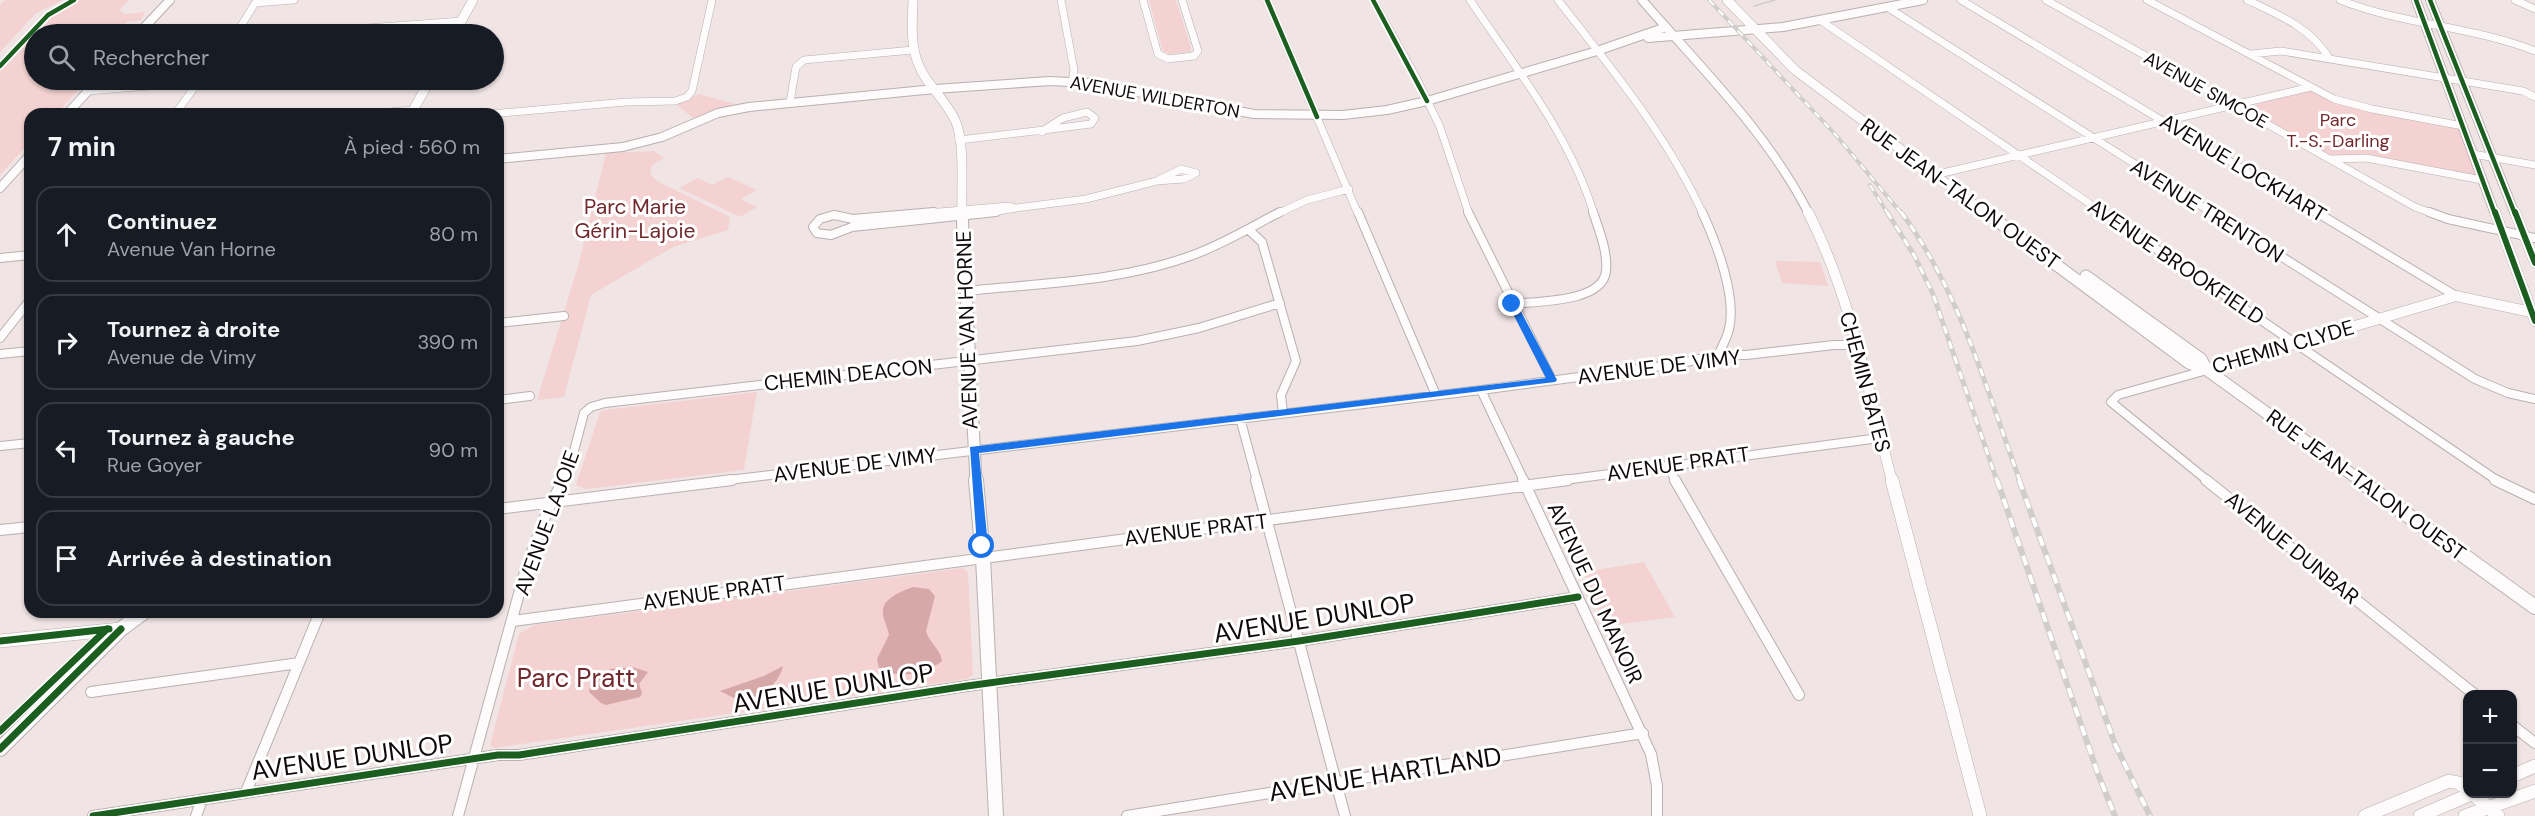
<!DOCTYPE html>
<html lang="fr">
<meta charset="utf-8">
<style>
:root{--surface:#171b24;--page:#20242c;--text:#f1f3f6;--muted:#9ea1a6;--line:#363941}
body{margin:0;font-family:"DM Sans",sans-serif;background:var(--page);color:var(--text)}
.controls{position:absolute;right:18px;bottom:18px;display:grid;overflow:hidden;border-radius:12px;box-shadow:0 2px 4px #0004}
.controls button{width:54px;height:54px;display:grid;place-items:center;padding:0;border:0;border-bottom:2px solid var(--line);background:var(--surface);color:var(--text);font:30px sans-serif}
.stop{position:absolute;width:18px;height:18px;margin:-14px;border:4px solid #1a73e8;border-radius:50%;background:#fff}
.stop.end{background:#1a73e8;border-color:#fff;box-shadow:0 2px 6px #0008}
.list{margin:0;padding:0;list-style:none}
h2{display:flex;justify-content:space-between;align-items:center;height:78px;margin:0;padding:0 24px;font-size:26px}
h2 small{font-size:20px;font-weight:400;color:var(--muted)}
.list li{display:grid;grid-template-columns:39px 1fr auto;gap:18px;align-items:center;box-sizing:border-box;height:96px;margin:0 12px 12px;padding:0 12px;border:2px solid var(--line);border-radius:18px}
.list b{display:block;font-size:22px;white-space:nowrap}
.list p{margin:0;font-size:20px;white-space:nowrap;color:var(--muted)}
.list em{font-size:20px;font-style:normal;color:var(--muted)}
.icon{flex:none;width:33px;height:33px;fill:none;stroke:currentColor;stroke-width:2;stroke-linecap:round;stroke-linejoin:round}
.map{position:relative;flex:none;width:2535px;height:816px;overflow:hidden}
.search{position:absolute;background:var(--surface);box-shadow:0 2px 4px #0004;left:24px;top:24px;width:480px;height:66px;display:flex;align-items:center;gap:15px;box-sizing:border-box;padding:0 21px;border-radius:33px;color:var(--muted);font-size:22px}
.panel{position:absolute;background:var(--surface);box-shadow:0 2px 4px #0004;left:24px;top:108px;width:480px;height:510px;border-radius:18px}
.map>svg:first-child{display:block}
.green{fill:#f3d2d1}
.water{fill:#d6a8a8}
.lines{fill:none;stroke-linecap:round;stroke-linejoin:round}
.minor-far2-casing{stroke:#b9b0b0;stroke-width:8}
.minor-far1-casing{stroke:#b9b0b0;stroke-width:10}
.minor-casing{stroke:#b9b0b0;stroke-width:12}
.tertiary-far2-casing{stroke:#b9b0b0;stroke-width:10}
.tertiary-far1-casing{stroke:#b9b0b0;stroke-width:11}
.tertiary-casing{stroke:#b9b0b0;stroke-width:14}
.secondary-far2-casing{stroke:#b9b0b0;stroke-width:10}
.secondary-far1-casing{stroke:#b9b0b0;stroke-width:13}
.secondary-casing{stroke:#b9b0b0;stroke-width:16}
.minor-far2{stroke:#fdfbfb;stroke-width:7}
.minor-far1{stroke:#fdfbfb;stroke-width:8}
.minor{stroke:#fdfbfb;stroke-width:10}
.tertiary-far2{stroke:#fdfbfb;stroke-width:8}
.tertiary-far1{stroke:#fdfbfb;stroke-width:10}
.tertiary{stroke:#fdfbfb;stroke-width:13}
.secondary-far2{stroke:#fdfbfb;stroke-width:9}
.secondary-far1{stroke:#fdfbfb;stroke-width:11}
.secondary{stroke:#fdfbfb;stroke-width:14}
.tram{stroke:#d1cdcd;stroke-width:1.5}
.rail-far2-casing{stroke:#d1cdcd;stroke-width:4}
.rail-far1-casing{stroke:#d1cdcd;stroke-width:5}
.rail-casing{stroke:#d1cdcd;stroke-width:6}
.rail-far2{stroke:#fff;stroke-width:2;stroke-dasharray:7;stroke-linecap:butt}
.rail-far1{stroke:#fff;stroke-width:3;stroke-dasharray:8;stroke-linecap:butt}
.rail{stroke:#fff;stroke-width:4;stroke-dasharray:10;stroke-linecap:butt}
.cycleway-far2-casing{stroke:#fff;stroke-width:8}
.cycleway-far1-casing{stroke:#fff;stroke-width:10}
.cycleway-casing{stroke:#fff;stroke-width:10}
.cycleway-far2{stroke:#1b5e20;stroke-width:4.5}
.cycleway-far1{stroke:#1b5e20;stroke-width:6}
.cycleway{stroke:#1b5e20;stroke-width:7}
.route{fill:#1a73e8}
.labels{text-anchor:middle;stroke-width:6;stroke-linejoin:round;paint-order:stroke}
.far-street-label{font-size:18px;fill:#100909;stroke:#fff}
.far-park-label{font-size:18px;fill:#71282d;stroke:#fff}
.street-label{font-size:21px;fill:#100909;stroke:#fff}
.park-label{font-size:21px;fill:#71282d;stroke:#fff}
.near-street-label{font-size:26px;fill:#100909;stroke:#fff}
.near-park-label{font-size:26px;fill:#71282d;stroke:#fff}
</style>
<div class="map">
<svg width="2535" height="816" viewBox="0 0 2535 816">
<rect width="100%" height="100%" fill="#f0e4e4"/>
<path class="green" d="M5 0H63L36 13 0 52V5Z
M79 0H130L123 5H124L119 11 126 14 145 12 141 20 127 22 115 34H34V80H87L56 114H30V142L0 175V70L51 15Z
M1149 0H1176L1191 48 1190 52 1169 54 1163 51Z
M2311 87 2334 99 2463 126 2482 180 2367 158 2332 159 2246 108Z
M699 94 735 104 693 118 677 105Z
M654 151 664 158 652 165 650 174 657 181 730 217 728 230 673 247 591 295 564 397 537 400 578 266 606 153Z
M728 177 757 190 741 199 757 207 740 217 679 188 697 178 712 185Z
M1775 261 1820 262 1828 286 1782 283Z
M757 392 744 470 586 489 576 485 600 412 605 410Z
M1644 562 1675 617 1604 626 1584 572Z
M963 568 968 572 973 675 967 679 495 748 490 745 519 634 534 625Z"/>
<path class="water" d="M913 587 929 589 935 596 926 631C929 643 941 649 942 661 926 674 897 680 879 668L877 659 889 635C888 627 882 619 883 611 883 598 902 591 913 587Z
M783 666C780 682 761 698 746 704L720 691 764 676Z
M632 667 648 672 639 684 642 693 640 697 606 705 601 703 589 692 592 678 610 669Z"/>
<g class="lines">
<g class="minor-far2-casing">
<path id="minor-far2" d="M1061 0 1074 70 1072 82
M1143 0 1158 54 1168 59 1194 56 1198 51 1182 0
M1267 0 1358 214
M1373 0 1417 79 1440 127 1469 214
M1470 0C1515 67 1570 135 1594 214
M1558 0C1611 68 1667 135 1703 214
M1961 0 2318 214
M2046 0 2415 207 2434 214
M2147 0 2334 99 2372 109 2463 126
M2247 0C2279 15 2310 27 2329 58
M2340 0C2403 25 2472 26 2535 51
M2515 0 2535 9
M255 3 294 0
M1887 7 2214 214
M1820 20 2105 214
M236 34 257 0
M286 34 462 21
M2251 54 2281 51 2523 91 2535 97
M88 91 221 80
M790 102 796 67 804 60 913 50
M1087 112 1095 118 1091 124 1044 130 1063 118Z
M175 114 200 80
M364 114 414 110
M490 114 626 102 675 101 687 97 692 91 712 0
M1042 132 1044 130
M959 140 1044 130
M2473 154 2535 165
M2332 159 2366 158 2482 180
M1181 169 1196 173 1184 179 1157 181Z
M1934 175 2311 87
M1016 208 1086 199 1157 181
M916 214 1009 206 1016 208
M981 214 1016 208
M1277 214 1307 200 1349 189"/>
</g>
<g class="minor-far1-casing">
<path id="minor-far1" d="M934 212 853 219 834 215 820 219 813 227 817 233 831 235 852 227 996 212
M1358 212 1436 395
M1468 212 1552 380
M1702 212C1716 242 1737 296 1729 329 1727 338 1722 347 1718 355
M2102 212 2498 481
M2211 212 2475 379 2508 393 2535 399
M2316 212 2456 296
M2429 212 2448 219 2535 238
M1249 230 1262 242 1296 361 1281 395 1283 413
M0 258 30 255
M966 291C1041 283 1121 282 1193 255 1223 244 1251 227 1280 212
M1512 304C1536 301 1603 303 1606 271 1608 252 1599 230 1593 212
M498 323 564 316
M0 338 30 300
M0 354 30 351
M2207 370 2118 395 2111 402 2208 481
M1481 390 1524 481
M498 400 530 396
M1240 418 1257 481
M0 446 30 443
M1667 465 1676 481
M562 481 570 466 584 413 591 407 605 403 1137 341 1199 328 1280 303
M720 481 1481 390 1677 364 1718 355H1746L1834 345H1856
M1557 481 1879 438"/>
</g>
<g class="minor-casing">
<path id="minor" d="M1256 480 1345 816
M1523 480 1651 754 1657 786V816
M1675 480 1799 695
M2206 480 2474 694
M2495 480 2535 499
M498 509 732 480
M0 530 30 527
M513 621 1568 480
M91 692 299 663
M2512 725 2535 743
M246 792 320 612
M93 816 498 755H519L967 686 1299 641 1578 597
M196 816 202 800
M458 816 526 568 547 512 563 480
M1127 816 1643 733"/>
</g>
<g class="tertiary-far2-casing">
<path id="tertiary-far2" d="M1642 0C1701 68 1768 133 1809 214
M2416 0 2495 214
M2430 0 2515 214
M138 34 170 0
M1648 38 1783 27 1923 0
M67 114 98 80
M498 159 623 147 662 137 718 113 749 107 935 89 1050 81 1089 83 1254 114 1343 115 1387 110 1427 101 1597 51 1666 27
M0 188 30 155"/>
</g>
<g class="tertiary-far1-casing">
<path id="tertiary-far1" d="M1808 212C1851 296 1868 391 1892 481
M2495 212 2535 321
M2515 212 2535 263
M2207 370 2456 296 2531 312"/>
</g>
<g class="tertiary-casing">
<path id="tertiary" d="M1892 480 1980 816
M0 641 121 629
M2512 776 2535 766
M2473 794 2498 816
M2365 816 2449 781 2459 783 2468 789
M2420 816 2471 794
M2465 816 2535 791"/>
</g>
<g class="secondary-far2-casing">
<path id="secondary-far2" d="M913 0C912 29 909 55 927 80 937 94 949 106 956 122 965 146 961 187 962 214
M1727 0 1795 70 1987 214
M454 34 473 0
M411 114 430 80"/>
</g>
<g class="secondary-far1-casing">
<path id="secondary-far1" d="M962 212 976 481
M1985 212 2189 363 2207 370 2361 481
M2086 276 2201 359 2207 370"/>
</g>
<g class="secondary-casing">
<path id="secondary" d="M976 480 983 558 996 816
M2359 480 2535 607
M0 749 121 629 144 612"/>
</g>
<use href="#minor-far2" class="minor-far2"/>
<use href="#minor-far1" class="minor-far1"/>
<use href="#minor" class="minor"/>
<use href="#tertiary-far2" class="tertiary-far2"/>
<use href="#tertiary-far1" class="tertiary-far1"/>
<use href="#tertiary" class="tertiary"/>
<use href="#secondary-far2" class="secondary-far2"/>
<use href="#secondary-far1" class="secondary-far1"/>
<use href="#secondary" class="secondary"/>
<path class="tram" d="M1754 6 1775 0"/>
<g class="rail-far2-casing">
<path id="rail-far2" d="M1709 0 1835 134 1902 214
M1870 185 1888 214"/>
</g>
<g class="rail-far1-casing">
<path id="rail-far1" d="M1887 212 1914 255 1933 294 1997 481
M1901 212C1960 292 1986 388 2020 481"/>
</g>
<g class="rail-casing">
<path id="rail" d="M1997 480 2098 774 2115 816
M2019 480 2115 744 2150 816"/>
</g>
<use href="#rail-far2" class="rail-far2"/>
<use href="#rail-far1" class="rail-far1"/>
<use href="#rail" class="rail"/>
<g class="cycleway-far2-casing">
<path id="cycleway-far2" d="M1267 0 1317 117
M1373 0 1427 101
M2416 0 2495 214
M2430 0 2515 214
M0 66 48 15 74 0"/>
</g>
<g class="cycleway-far1-casing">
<path id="cycleway-far1" d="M2495 212 2535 321
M2515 212 2535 263"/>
</g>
<g class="cycleway-casing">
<path id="cycleway" d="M0 641 109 629
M0 731 107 629
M0 749 121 629
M93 816 498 755H519L967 686 1299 641 1578 597"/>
</g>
<use href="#cycleway-far2" class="cycleway-far2"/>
<use href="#cycleway-far1" class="cycleway-far1"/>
<use href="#cycleway" class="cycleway"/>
</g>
<path class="route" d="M1512 301 1517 304 1557 380 1555 382 979 453 988 546 982 550 977 546 970 447 1546 378 1508 304Z"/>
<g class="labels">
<g class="far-street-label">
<text transform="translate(2206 90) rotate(29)" y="6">AVENUE SIMCOE</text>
<text transform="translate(1155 97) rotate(10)" y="6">AVENUE WILDERTON</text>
</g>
<g class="far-park-label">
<text x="2338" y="126">Parc<tspan x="2338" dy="21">T.-S.-Darling</tspan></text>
</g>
<g class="street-label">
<text transform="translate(2243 168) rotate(31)" y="7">AVENUE LOCKHART</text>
<text transform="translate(1960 194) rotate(36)" y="7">RUE JEAN-TALON OUEST</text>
<text transform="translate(2207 211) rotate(32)" y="7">AVENUE TRENTON</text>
<text transform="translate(2176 262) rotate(34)" y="7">AVENUE BROOKFIELD</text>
<text transform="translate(967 330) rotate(-92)" y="7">AVENUE VAN HORNE</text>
<text transform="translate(2283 347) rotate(-16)" y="7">CHEMIN CLYDE</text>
<text transform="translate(1659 367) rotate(-7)" y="7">AVENUE DE VIMY</text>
<text transform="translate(848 375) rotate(-6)" y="7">CHEMIN DEACON</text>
<text transform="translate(1865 382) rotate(75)" y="7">CHEMIN BATES</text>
<text transform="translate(1678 464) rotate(-8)" y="7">AVENUE PRATT</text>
<text transform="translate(855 465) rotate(-7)" y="7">AVENUE DE VIMY</text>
<text transform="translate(2366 485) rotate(36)" y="7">RUE JEAN-TALON OUEST</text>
<text transform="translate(547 523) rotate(-70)" y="7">AVENUE LAJOIE</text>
<text transform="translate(1196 530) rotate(-7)" y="7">AVENUE PRATT</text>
<text transform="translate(2292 548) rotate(39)" y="7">AVENUE DUNBAR</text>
<text transform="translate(714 593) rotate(-8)" y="7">AVENUE PRATT</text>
<text transform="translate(1595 593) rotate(65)" y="7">AVENUE DU MANOIR</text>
</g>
<g class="park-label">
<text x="635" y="214">Parc Marie<tspan x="635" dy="24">Gérin-Lajoie</tspan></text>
</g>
<g class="near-street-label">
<text transform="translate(1314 618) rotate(-9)" y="9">AVENUE DUNLOP</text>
<text transform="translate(833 688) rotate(-9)" y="9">AVENUE DUNLOP</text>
<text transform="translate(352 757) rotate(-8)" y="9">AVENUE DUNLOP</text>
<text transform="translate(1385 774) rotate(-9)" y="9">AVENUE HARTLAND</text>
</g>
<g class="near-park-label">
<text x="576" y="687">Parc Pratt</text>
</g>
</g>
</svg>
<div class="controls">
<button>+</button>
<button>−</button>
</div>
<div class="stop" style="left:982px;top:546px"></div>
<div class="stop end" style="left:1512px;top:304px"></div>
<div class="search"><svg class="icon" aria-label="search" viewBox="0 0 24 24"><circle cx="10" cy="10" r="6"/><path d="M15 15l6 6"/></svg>Rechercher</div>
<section class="panel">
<h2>7 min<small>À pied · 560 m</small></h2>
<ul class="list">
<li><svg class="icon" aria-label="ahead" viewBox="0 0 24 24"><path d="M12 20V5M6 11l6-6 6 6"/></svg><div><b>Continuez</b><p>Avenue Van Horne</p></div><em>80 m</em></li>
<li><svg class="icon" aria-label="right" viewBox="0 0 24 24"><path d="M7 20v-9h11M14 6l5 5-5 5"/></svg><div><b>Tournez à droite</b><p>Avenue de Vimy</p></div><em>390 m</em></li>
<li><svg class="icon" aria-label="left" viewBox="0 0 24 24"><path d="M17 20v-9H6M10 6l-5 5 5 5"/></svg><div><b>Tournez à gauche</b><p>Rue Goyer</p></div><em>90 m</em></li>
<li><svg class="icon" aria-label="arrive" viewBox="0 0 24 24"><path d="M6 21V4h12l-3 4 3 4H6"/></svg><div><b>Arrivée à destination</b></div></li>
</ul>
</section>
</div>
